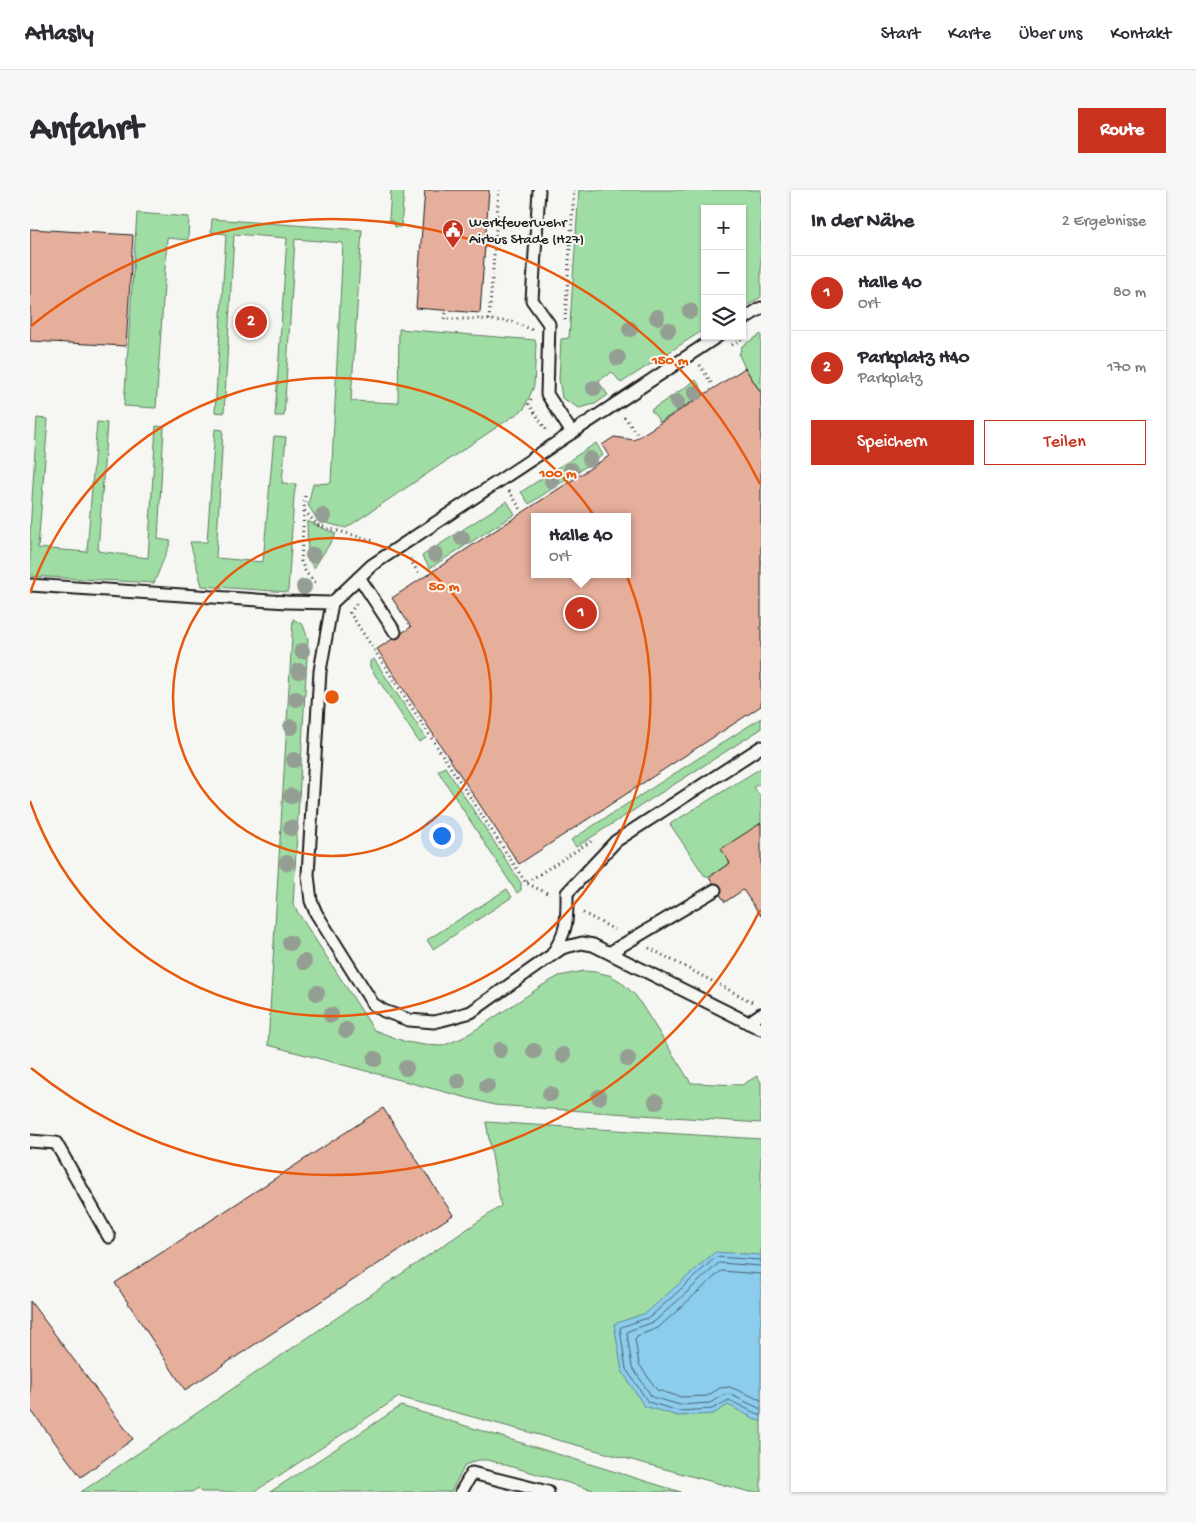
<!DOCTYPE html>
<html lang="de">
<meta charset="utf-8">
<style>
:root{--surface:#fff;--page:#f7f7f7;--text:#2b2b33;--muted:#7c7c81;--line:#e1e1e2;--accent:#c8321e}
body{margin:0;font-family:"Gochi Hand",sans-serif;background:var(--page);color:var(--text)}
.controls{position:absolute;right:15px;top:15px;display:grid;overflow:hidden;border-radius:0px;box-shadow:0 1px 4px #0004}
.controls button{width:45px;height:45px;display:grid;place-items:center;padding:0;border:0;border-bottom:1px solid var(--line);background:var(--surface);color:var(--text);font:25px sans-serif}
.you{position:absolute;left:411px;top:645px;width:18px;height:18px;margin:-12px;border:4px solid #fff;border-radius:50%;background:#1a73e8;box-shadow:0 0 0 8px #1a73e833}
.badge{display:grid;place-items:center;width:32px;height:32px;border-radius:50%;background:var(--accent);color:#fff;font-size:16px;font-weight:700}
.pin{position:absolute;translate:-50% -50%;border:2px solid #fff;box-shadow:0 1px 5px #0006}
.popup{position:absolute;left:501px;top:323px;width:100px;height:65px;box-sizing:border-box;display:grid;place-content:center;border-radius:0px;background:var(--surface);filter:drop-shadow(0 1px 4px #0005);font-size:16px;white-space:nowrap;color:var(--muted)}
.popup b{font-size:19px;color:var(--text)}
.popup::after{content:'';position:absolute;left:50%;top:100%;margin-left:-10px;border:10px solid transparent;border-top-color:var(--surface)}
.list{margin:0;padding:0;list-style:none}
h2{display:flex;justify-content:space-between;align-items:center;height:65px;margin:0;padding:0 20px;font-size:21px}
h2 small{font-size:16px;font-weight:400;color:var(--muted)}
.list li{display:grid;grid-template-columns:32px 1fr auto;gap:15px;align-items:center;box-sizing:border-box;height:75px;padding:0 20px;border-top:1px solid var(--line)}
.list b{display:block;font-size:19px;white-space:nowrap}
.list p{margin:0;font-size:16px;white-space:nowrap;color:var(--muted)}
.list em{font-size:16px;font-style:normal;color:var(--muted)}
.actions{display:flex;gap:10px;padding:15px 20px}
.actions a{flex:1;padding:11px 0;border:1px solid var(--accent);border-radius:0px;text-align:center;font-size:18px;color:var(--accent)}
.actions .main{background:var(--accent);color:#fff}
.icon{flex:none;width:28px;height:28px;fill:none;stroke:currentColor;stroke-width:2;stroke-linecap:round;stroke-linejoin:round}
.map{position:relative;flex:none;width:731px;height:1302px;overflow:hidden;border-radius:0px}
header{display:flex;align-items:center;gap:30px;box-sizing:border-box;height:70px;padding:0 25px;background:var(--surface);border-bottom:1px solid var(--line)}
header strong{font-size:24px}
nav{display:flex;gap:28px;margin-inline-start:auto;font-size:18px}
.intro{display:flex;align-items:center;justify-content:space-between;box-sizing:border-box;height:120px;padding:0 30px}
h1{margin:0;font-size:35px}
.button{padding:12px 22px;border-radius:0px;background:var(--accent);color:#fff;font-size:18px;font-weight:700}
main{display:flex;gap:30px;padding:0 30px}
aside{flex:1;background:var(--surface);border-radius:0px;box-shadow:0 1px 4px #0004}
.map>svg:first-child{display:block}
.green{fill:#a0dda4;stroke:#5e7c60}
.water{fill:#8ccced;stroke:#5f8699}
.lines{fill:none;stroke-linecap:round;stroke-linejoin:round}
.shore{stroke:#496270;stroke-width:1}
.building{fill:#e6af9c;stroke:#1c1c1c;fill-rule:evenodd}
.service-casing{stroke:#1c1c1c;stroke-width:15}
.path{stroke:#1c1c1c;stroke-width:3;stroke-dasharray:1 4;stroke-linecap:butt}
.service{stroke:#f6f6f2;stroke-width:11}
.tree{fill:#949e93}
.ring{fill:none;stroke:#e8590c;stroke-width:2.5}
.labels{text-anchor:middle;stroke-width:4;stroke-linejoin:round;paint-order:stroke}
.poi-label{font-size:15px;fill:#1c1c1c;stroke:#f6f6f2;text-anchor:start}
.centre{fill:#e8590c;stroke:#f6f6f2;stroke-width:2.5}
.ring-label{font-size:15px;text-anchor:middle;font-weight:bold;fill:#e8590c;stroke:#f6f6f2;stroke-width:4;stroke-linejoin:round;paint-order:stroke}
</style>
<header>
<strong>Atlasly</strong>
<nav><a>Start</a><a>Karte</a><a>Über uns</a><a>Kontakt</a></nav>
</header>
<div class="intro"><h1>Anfahrt</h1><a class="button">Route</a></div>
<main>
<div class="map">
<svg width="731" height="1302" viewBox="0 0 731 1302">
<rect width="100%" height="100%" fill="#f6f6f2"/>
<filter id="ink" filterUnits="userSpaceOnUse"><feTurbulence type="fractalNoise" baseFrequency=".02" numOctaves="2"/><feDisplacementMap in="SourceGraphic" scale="10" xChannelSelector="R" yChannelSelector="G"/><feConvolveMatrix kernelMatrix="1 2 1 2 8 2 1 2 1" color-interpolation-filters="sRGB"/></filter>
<g filter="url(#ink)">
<path class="green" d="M361 0H374L371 37H365L364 32 359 30Z
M549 0H731V107L712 119V19H675V139L591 193 582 182 568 191 578 205 565 214 549 218 532 208 529 189 531 149 539 148Z
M107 23 159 27 158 50 137 48 126 218 94 216Z
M182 29 332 40 321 211 368 213 369 139 505 150 506 154 504 196 494 219 316 338 288 331 278 315 283 294 301 293 313 53 265 49 254 226H245L257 48 204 44 194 223 185 222 196 44 181 42Z
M731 144V203L715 178 709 165 712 156Z
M666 190 674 203 630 232 621 220Z
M7 228 18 229 8 358 57 362 67 232 77 233 68 361 118 368 126 236 134 237 128 349 141 351 124 393 0 386V343Z
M185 239 193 240 186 368 233 372 244 246 256 247 252 293 266 294 264 306 258 402 172 396 160 352H177Z
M566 253 573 265 499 314 491 302Z
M477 311 485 324 400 378 392 366Z
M277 331 306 344 284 378 278 369Z
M263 429 273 435 278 449 263 715 344 840 376 852 394 855 412 856 432 848 450 837 513 795 529 786 554 781 565 782 579 785 590 791 606 806 661 893 712 895 727 886 731 892V933L464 915 238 855Z
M344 469 396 548 389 552 340 477V471Z
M731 528V539L546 657 541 650Z
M415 577 491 693V700L487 703 408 581Z
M731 578V593L724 597 731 608V633L700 673 679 687 674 685 640 634Z
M477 699 482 707 403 759 397 750Z
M456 932 731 949V1302H720L369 1207 224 1302H171L168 1298 162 1302H51L471 1016Z
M371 1216 651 1302H570L458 1270H448L435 1275 421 1302H240Z"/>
<path class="water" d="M685 1062 731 1065V1232L698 1215 683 1224 648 1226 614 1216 592 1181 584 1134 616 1123Z"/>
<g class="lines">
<path class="shore" d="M731 1070 686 1067 620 1127 591 1137 590 1139 596 1179 618 1212 649 1221 682 1219 699 1210 731 1226
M731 1076 689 1073 624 1132 598 1141 597 1144 602 1177 622 1207 650 1215 680 1213 693 1205 699 1204 731 1219
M731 1084 691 1081 628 1138 607 1146 605 1149 609 1174 627 1200 651 1207 677 1206 690 1198 700 1197 731 1210"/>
</g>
<path class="building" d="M395 0H459L450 123 386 118Z
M0 39 103 45 96 156 0 151Z
M715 178 731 203V516L489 674 347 459 381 437 362 408 579 266 572 255 584 247 604 250ZM505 327H597V384H505Z
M731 633V726L713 700 695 712 679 687 700 673 691 659Z
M353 918 423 1025 155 1200 85 1093Z
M0 1111 103 1249 51 1287 0 1219Z"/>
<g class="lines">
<g class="service-casing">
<path id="service" d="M509 0 502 110 519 134 517 204 542 243
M712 130 731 118
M688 146 342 375 302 413 290 481 278 685 281 711 286 723 343 814 354 821 379 830 404 832 416 829 441 822 532 758 552 753 563 755 731 839
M329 387 365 442
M0 395 257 412 302 413
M523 763C538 740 537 729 537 703L586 651 731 557
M579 763 685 700
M718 833 731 824
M0 951 26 953 79 1047
M431 1302 442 1283 518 1302"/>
</g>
<path class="path" d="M416 123 414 129H450L483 132 503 140
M459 130 469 0
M535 130 544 0
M702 155 716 146
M670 175 683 196
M501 209 499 214 517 241
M594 227 607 243
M479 301 492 321
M275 306 274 320 287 335 344 351
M274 321 271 371 276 383 288 395
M380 369 390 386
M326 414 320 423 496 693 517 703
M497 692 563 650
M553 723 587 741
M619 758 722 812"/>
<use href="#service" class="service"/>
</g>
<g class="tree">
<circle cx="660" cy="121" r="8"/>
<circle cx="627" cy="127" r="8"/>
<circle cx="600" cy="139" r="8"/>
<circle cx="638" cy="140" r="8"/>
<circle cx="588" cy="168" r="8"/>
<circle cx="564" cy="198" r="8"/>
<circle cx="665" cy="203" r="8"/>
<circle cx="647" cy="212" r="8"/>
<circle cx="560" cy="269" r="8"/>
<circle cx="541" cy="280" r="8"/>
<circle cx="522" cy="291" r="8"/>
<circle cx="293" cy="326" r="8"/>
<circle cx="432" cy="348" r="8"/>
<circle cx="405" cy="364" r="8"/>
<circle cx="283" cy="365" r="8"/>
<circle cx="274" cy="397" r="8"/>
<circle cx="272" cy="461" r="8"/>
<circle cx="269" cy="481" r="8"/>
<circle cx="266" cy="509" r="8"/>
<circle cx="261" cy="537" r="8"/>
<circle cx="264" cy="570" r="8"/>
<circle cx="261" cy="606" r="8"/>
<circle cx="261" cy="638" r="8"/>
<circle cx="257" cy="673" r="8"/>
<circle cx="260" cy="753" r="8"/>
<circle cx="274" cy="772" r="8"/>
<circle cx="287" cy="803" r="8"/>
<circle cx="301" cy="825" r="8"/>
<circle cx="316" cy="840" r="8"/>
<circle cx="470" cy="860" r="8"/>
<circle cx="504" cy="861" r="8"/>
<circle cx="533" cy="865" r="8"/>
<circle cx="345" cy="869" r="8"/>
<circle cx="598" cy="869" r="8"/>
<circle cx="376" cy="878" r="8"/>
<circle cx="428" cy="891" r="8"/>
<circle cx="457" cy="896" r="8"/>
<circle cx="520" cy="904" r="8"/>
<circle cx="569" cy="907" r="8"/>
<circle cx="626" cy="912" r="8"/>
</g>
</g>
<g class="ring">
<circle cx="302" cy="507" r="159"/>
<path d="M0 403A319 319 0 1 1 0 611"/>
<path d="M730 720A478 478 0 0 1 1 878M1 136A478 478 0 0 1 730 294"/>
</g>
<defs>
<g id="civic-pin" transform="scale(1.125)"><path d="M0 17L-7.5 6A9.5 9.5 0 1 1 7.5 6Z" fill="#c8321e" stroke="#f6f6f2"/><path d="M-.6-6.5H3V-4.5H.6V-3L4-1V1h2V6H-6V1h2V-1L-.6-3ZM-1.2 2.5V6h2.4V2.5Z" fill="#fff"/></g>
</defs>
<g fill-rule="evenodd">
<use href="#civic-pin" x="423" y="40"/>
</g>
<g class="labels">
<g class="poi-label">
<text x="439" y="36">Werkfeuerwehr<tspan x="439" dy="17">Airbus Stade (H27)</tspan></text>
</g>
</g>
<circle cx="302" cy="507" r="8" class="centre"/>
<g class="ring-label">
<text x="640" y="174">150 m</text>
<text x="528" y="287">100 m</text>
<text x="414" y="400">50 m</text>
</g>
</svg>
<div class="controls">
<button>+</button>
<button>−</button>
<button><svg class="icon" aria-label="layers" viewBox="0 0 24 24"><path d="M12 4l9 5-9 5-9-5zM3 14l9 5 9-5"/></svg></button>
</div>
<div class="you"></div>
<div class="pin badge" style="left:551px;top:423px">1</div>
<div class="popup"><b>Halle 40</b>Ort</div>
<div class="pin badge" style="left:221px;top:132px">2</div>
</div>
<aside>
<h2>In der Nähe<small>2 Ergebnisse</small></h2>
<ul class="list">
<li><span class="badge">1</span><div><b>Halle 40</b><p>Ort</p></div><em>80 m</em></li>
<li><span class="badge">2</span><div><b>Parkplatz H40</b><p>Parkplatz</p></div><em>170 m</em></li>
</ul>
<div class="actions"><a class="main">Speichern</a><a>Teilen</a></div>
</aside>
</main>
